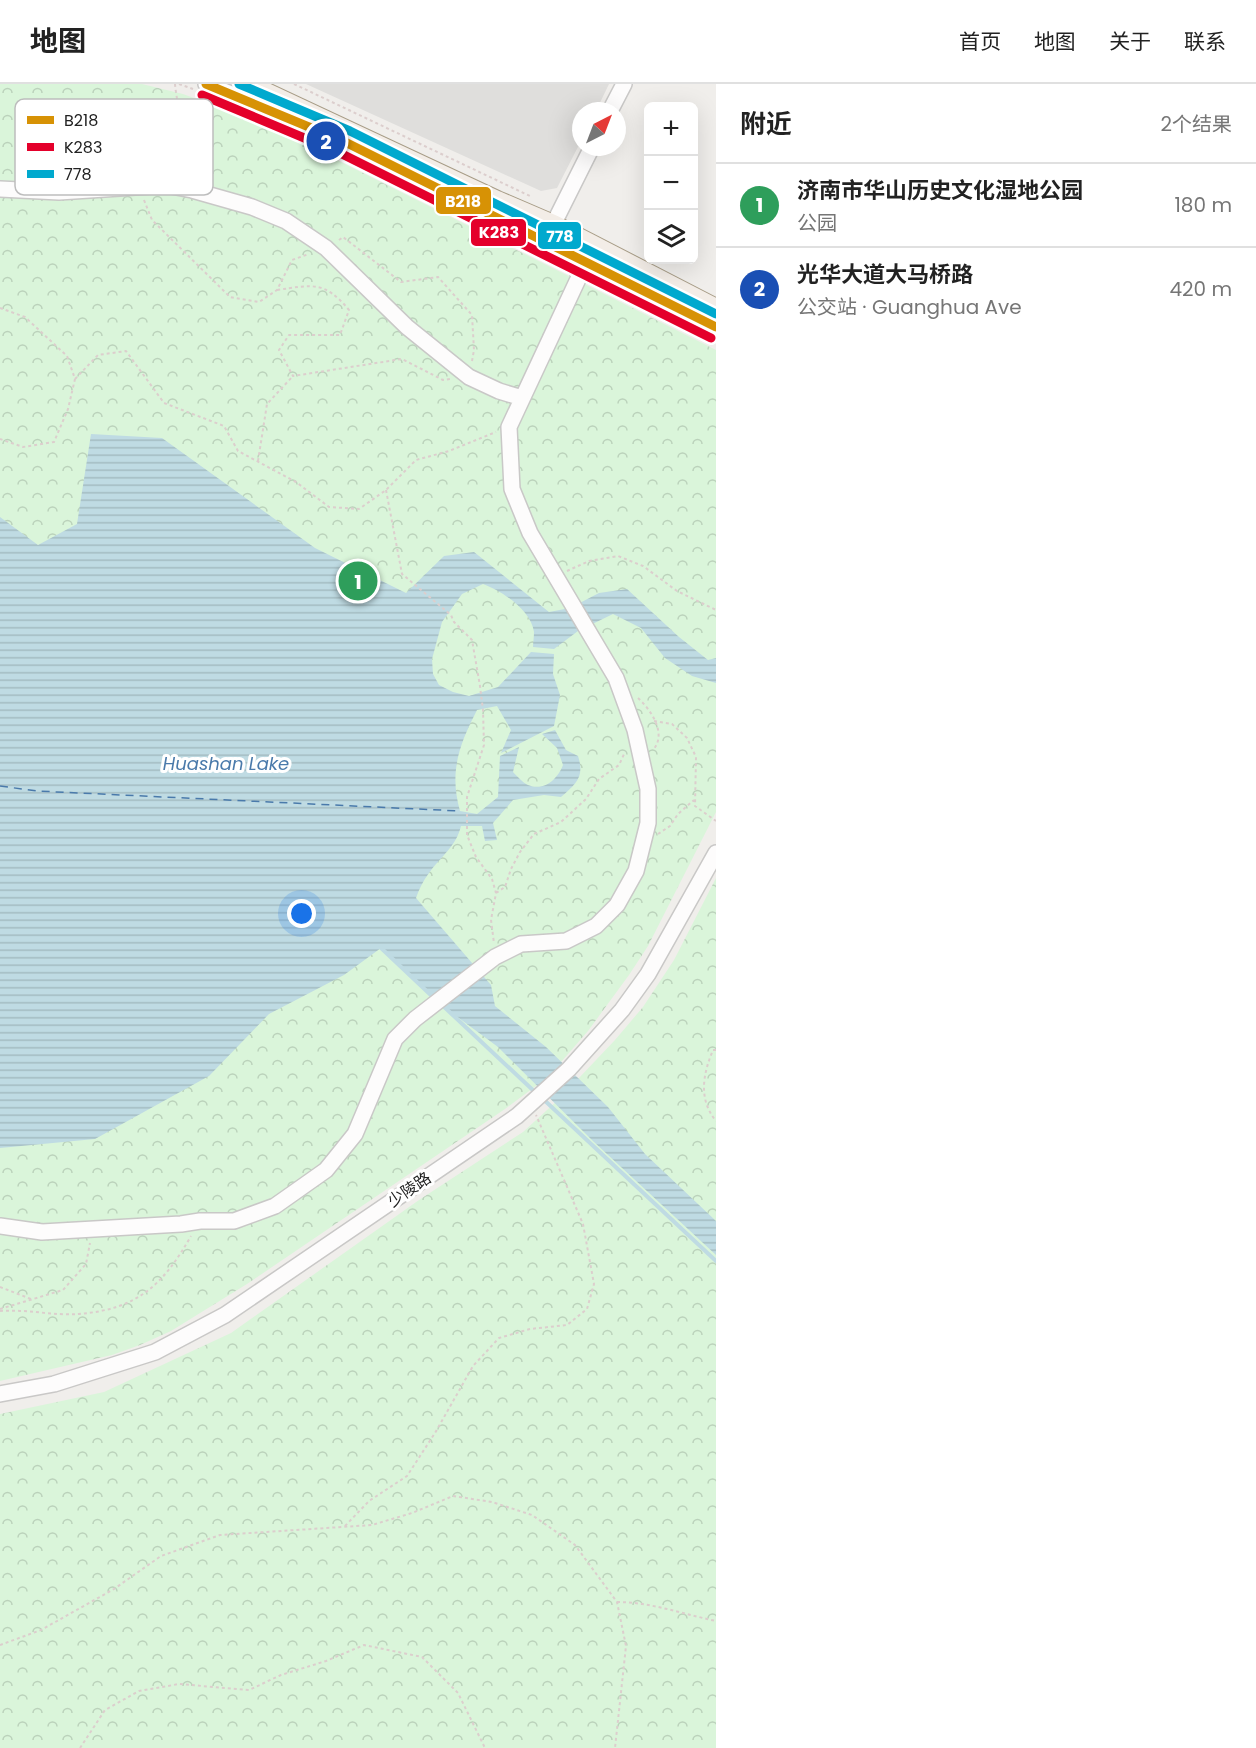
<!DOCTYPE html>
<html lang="zh">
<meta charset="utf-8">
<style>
:root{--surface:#fff;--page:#f2f2f2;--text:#222;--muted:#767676;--line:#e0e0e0;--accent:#6a6968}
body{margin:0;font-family:Poppins,"Noto Sans SC",sans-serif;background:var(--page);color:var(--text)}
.controls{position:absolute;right:18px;top:18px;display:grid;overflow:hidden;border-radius:9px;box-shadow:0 6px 24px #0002}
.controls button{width:54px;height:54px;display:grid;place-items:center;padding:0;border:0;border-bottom:2px solid var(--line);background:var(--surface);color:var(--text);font:30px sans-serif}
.compass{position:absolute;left:572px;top:18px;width:54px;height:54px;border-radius:50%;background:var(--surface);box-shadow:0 6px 24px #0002;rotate:42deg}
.you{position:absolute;left:302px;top:830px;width:21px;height:21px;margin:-15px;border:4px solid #fff;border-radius:50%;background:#1a73e8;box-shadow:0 0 0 9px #1a73e833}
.badge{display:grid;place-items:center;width:39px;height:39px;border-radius:50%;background:var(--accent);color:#fff;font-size:20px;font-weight:700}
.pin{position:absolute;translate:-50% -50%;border:3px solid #fff;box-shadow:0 2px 6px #0006}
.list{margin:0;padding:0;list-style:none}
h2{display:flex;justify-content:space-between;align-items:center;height:78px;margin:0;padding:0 24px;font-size:26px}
h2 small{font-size:20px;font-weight:400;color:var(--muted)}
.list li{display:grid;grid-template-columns:39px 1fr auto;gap:18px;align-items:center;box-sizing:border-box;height:84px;padding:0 24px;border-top:2px solid var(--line)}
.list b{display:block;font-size:22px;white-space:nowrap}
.list p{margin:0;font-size:20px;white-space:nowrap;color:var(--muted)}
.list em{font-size:20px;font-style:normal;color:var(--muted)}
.icon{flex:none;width:33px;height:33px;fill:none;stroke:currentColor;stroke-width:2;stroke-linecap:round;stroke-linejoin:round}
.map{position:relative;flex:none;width:716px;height:1664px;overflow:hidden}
header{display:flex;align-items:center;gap:36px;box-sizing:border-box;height:84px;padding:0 30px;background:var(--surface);border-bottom:2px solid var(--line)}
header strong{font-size:28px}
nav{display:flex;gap:33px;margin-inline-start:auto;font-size:21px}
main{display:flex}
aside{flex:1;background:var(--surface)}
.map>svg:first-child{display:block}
.residential{fill:#dfdedc}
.park{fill:url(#park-crowns)}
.water{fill:url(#water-rules)}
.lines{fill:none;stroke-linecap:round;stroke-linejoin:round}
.stream{stroke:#bfdbe3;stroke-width:4}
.ferry{stroke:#4a7aab;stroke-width:1.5;stroke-dasharray:8 6;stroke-linecap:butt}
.minor-casing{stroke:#c9c8c7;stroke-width:18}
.major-casing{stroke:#a79c86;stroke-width:22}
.path{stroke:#dccecd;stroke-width:2;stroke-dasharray:3 3;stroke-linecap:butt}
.minor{stroke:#fdfcfc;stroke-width:15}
.major{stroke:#f3ede7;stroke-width:20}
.bus-1-casing{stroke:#fff;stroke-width:14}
.bus-2-casing{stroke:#fff;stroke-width:14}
.bus-3-casing{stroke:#fff;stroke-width:14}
.bus-1{stroke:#d79205;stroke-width:9}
.bus-2{stroke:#e4002b;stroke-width:9}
.bus-3{stroke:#00a9ce;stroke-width:9}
.labels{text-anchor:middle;stroke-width:6;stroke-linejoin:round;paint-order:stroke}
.street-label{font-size:16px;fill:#222;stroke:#fff}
.water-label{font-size:18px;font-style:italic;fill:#4a7aab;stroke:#fff}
.key{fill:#fff;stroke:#bdbdbd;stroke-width:1.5}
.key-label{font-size:16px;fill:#222}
.line-badge{stroke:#fff;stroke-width:2}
.badge-label{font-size:16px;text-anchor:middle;font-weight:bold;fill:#fff}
</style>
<header>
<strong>地图</strong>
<nav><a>首页</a><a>地图</a><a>关于</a><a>联系</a></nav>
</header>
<main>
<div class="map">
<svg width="716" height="1664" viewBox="0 0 716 1664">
<defs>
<pattern id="park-crowns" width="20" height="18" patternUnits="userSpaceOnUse" patternTransform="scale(1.5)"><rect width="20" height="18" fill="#daf5da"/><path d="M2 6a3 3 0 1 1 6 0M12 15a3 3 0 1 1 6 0" fill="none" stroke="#bbd2bb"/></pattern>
<pattern id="water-rules" width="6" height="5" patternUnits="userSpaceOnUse" patternTransform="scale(1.5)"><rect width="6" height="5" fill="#bfdbe3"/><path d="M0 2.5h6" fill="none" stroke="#a4bcc2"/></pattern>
</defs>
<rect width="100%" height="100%" fill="#f0eeeb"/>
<path class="residential" d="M306 0H609L596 27H581V57L557 104 541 107Z"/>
<path class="park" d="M0 0H142L183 10 277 44 335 75 716 266V728L648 862 629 891 588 947 548 993 505 1025 247 1200 171 1247 140 1261 112 1271 0 1297Z
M716 794V1664H0V1330L104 1308 231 1249 419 1116 523 1048 559 1015 615 956 643 923 674 876Z"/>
<path class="water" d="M91 350 162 354 315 464 406 509 444 472 474 468 549 528 570 524 599 509 627 505 679 553 708 576 716 574V599L692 592 665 574 641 544 613 530 578 547 554 565 533 563C533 559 534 553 534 548 531 526 502 507 483 500L462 510 442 538 432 575 433 590 439 601 453 608 469 612 498 603 531 568 554 570 553 590 560 611 554 642 501 669 511 646 497 622 477 626C459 661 449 688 460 727L477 730 498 713 500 672 519 663 513 688C517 692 523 699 528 701 545 708 558 694 563 681L557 664 542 650 555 646 566 666 578 672C585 693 576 700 561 713L544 711 513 716 493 739 497 756 485 757 482 742H461C456 763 441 772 429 789 423 797 419 805 416 814L491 901 495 922 546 963 608 1023 645 1070 716 1137V1171L594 1058 498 963 448 926 381 864 344 891 269 930 209 992 95 1055 0 1064V433L38 461 77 440Z"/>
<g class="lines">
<path class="stream" d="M381 864 435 915
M441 920 536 1009
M542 1014 716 1177"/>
<path class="ferry" d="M0 702 37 707 460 727"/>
<g class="minor-casing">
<path id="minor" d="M206 0 279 29 345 58 716 243
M610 27 624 0
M0 105 59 108 166 101 192 106 252 123 286 137 326 164 407 243 469 293 499 307 522 314
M0 1142 42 1148 181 1140 200 1137H234L275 1122 326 1086 355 1050 395 955 415 935 495 873 521 860 566 857 596 842 617 821 636 787 648 739V705L635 646 616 594 530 449 512 405 509 343 579 193 577 186 582 176 553 141 592 63
M0 1310 54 1300 155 1268 225 1231 517 1032 569 985 622 926 648 890 716 769"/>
</g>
<g class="major-casing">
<path id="major" d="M247 0 497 117 553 141 716 225"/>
</g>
<path class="path" d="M175 0C176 14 183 41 182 53 182 67 173 77 182 91
M179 0 193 5
M294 0 532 113
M144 116 152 136 230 213 259 218 277 206 292 176 309 170
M339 156 343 153 401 198 438 193 472 231 474 266 472 277
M277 206C312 201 324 196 349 226L340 251H289L279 266 293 292 402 275 443 296 450 295
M0 224 25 233 67 272 75 295 68 325 54 358 23 363 0 355
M75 295 98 271 126 267 164 319 224 342 238 367 296 398 329 423 359 425 386 406 416 376 449 367 496 348
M258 377 267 320 293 292
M386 406 402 490 451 531 454 538 472 556 480 602 483 626 484 661 467 713V751L476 773 492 795 496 809 491 836 494 859
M567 487 589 477 618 472 643 482 677 507 716 526
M638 614C652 627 667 650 653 666
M654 637 672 640 687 654 696 673 695 722 716 737
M658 750 670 742 678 730 694 716
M496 809 505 803 511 785 520 768 534 750 561 738 586 715 599 695 619 681 625 668
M716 966H713C703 990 698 1015 716 1037
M0 1203 31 1215
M0 1225 63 1206 86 1180 90 1159
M0 1227C27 1225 55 1232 79 1230 138 1225 163 1201 191 1152
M345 1442 369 1417 407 1392 435 1349 473 1282 499 1254 530 1245 567 1241 587 1225 594 1200 583 1140 536 1031
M617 1518C650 1518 683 1530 716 1537
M0 1561 41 1546 114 1505 161 1472 220 1451 372 1441 412 1429 453 1412 492 1418 532 1431 575 1461 617 1518 626 1562 615 1664
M80 1664 105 1626 139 1607 179 1600 249 1606 281 1591 326 1577 364 1561 422 1573 458 1609 485 1664"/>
<use href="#minor" class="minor"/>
<use href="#major" class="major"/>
<g class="bus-1-casing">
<path id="bus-1" d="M206 0 345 58 716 243"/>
</g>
<g class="bus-2-casing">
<path id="bus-2" d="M202 11 340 69 711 254"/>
</g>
<g class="bus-3-casing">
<path id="bus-3" d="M239 0 350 47 716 230"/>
</g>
<use href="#bus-1" class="bus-1"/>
<use href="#bus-2" class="bus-2"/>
<use href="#bus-3" class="bus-3"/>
</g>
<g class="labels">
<g class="street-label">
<text transform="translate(409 1105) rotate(-34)" y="6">少陵路</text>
</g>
<g class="water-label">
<text x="226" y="686">Huashan Lake</text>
</g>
</g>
<rect x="15" y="15" width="198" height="96" rx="9" class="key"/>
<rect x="27" y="32" width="27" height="8" fill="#d79205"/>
<rect x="27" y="59" width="27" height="8" fill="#e4002b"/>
<rect x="27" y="86" width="27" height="8" fill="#00a9ce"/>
<g class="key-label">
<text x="64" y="42">B218</text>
<text x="64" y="69">K283</text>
<text x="64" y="96">778</text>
</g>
<g class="line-badge">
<rect x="435" y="102" width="57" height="29" rx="6" fill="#d79205"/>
<rect x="470" y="134" width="57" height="29" rx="6" fill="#e4002b"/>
<rect x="537" y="137" width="45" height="29" rx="6" fill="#00a9ce"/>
</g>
<g class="badge-label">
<text x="463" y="123">B218</text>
<text x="499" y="154">K283</text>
<text x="560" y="158">778</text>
</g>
</svg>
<div class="controls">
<button>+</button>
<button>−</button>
<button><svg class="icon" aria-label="layers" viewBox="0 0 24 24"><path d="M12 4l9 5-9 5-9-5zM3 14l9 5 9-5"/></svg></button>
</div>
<svg class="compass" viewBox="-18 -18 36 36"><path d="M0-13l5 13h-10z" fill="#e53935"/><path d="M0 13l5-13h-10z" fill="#767676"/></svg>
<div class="you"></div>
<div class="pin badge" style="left:358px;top:497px;background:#2e9e5b">1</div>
<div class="pin badge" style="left:326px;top:57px;background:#1a4fb4">2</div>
</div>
<aside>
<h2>附近<small>2个结果</small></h2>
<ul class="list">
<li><span class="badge" style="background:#2e9e5b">1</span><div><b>济南市华山历史文化湿地公园</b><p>公园</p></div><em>180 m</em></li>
<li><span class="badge" style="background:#1a4fb4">2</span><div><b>光华大道大马桥路</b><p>公交站 · Guanghua Ave</p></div><em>420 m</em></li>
</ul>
</aside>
</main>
